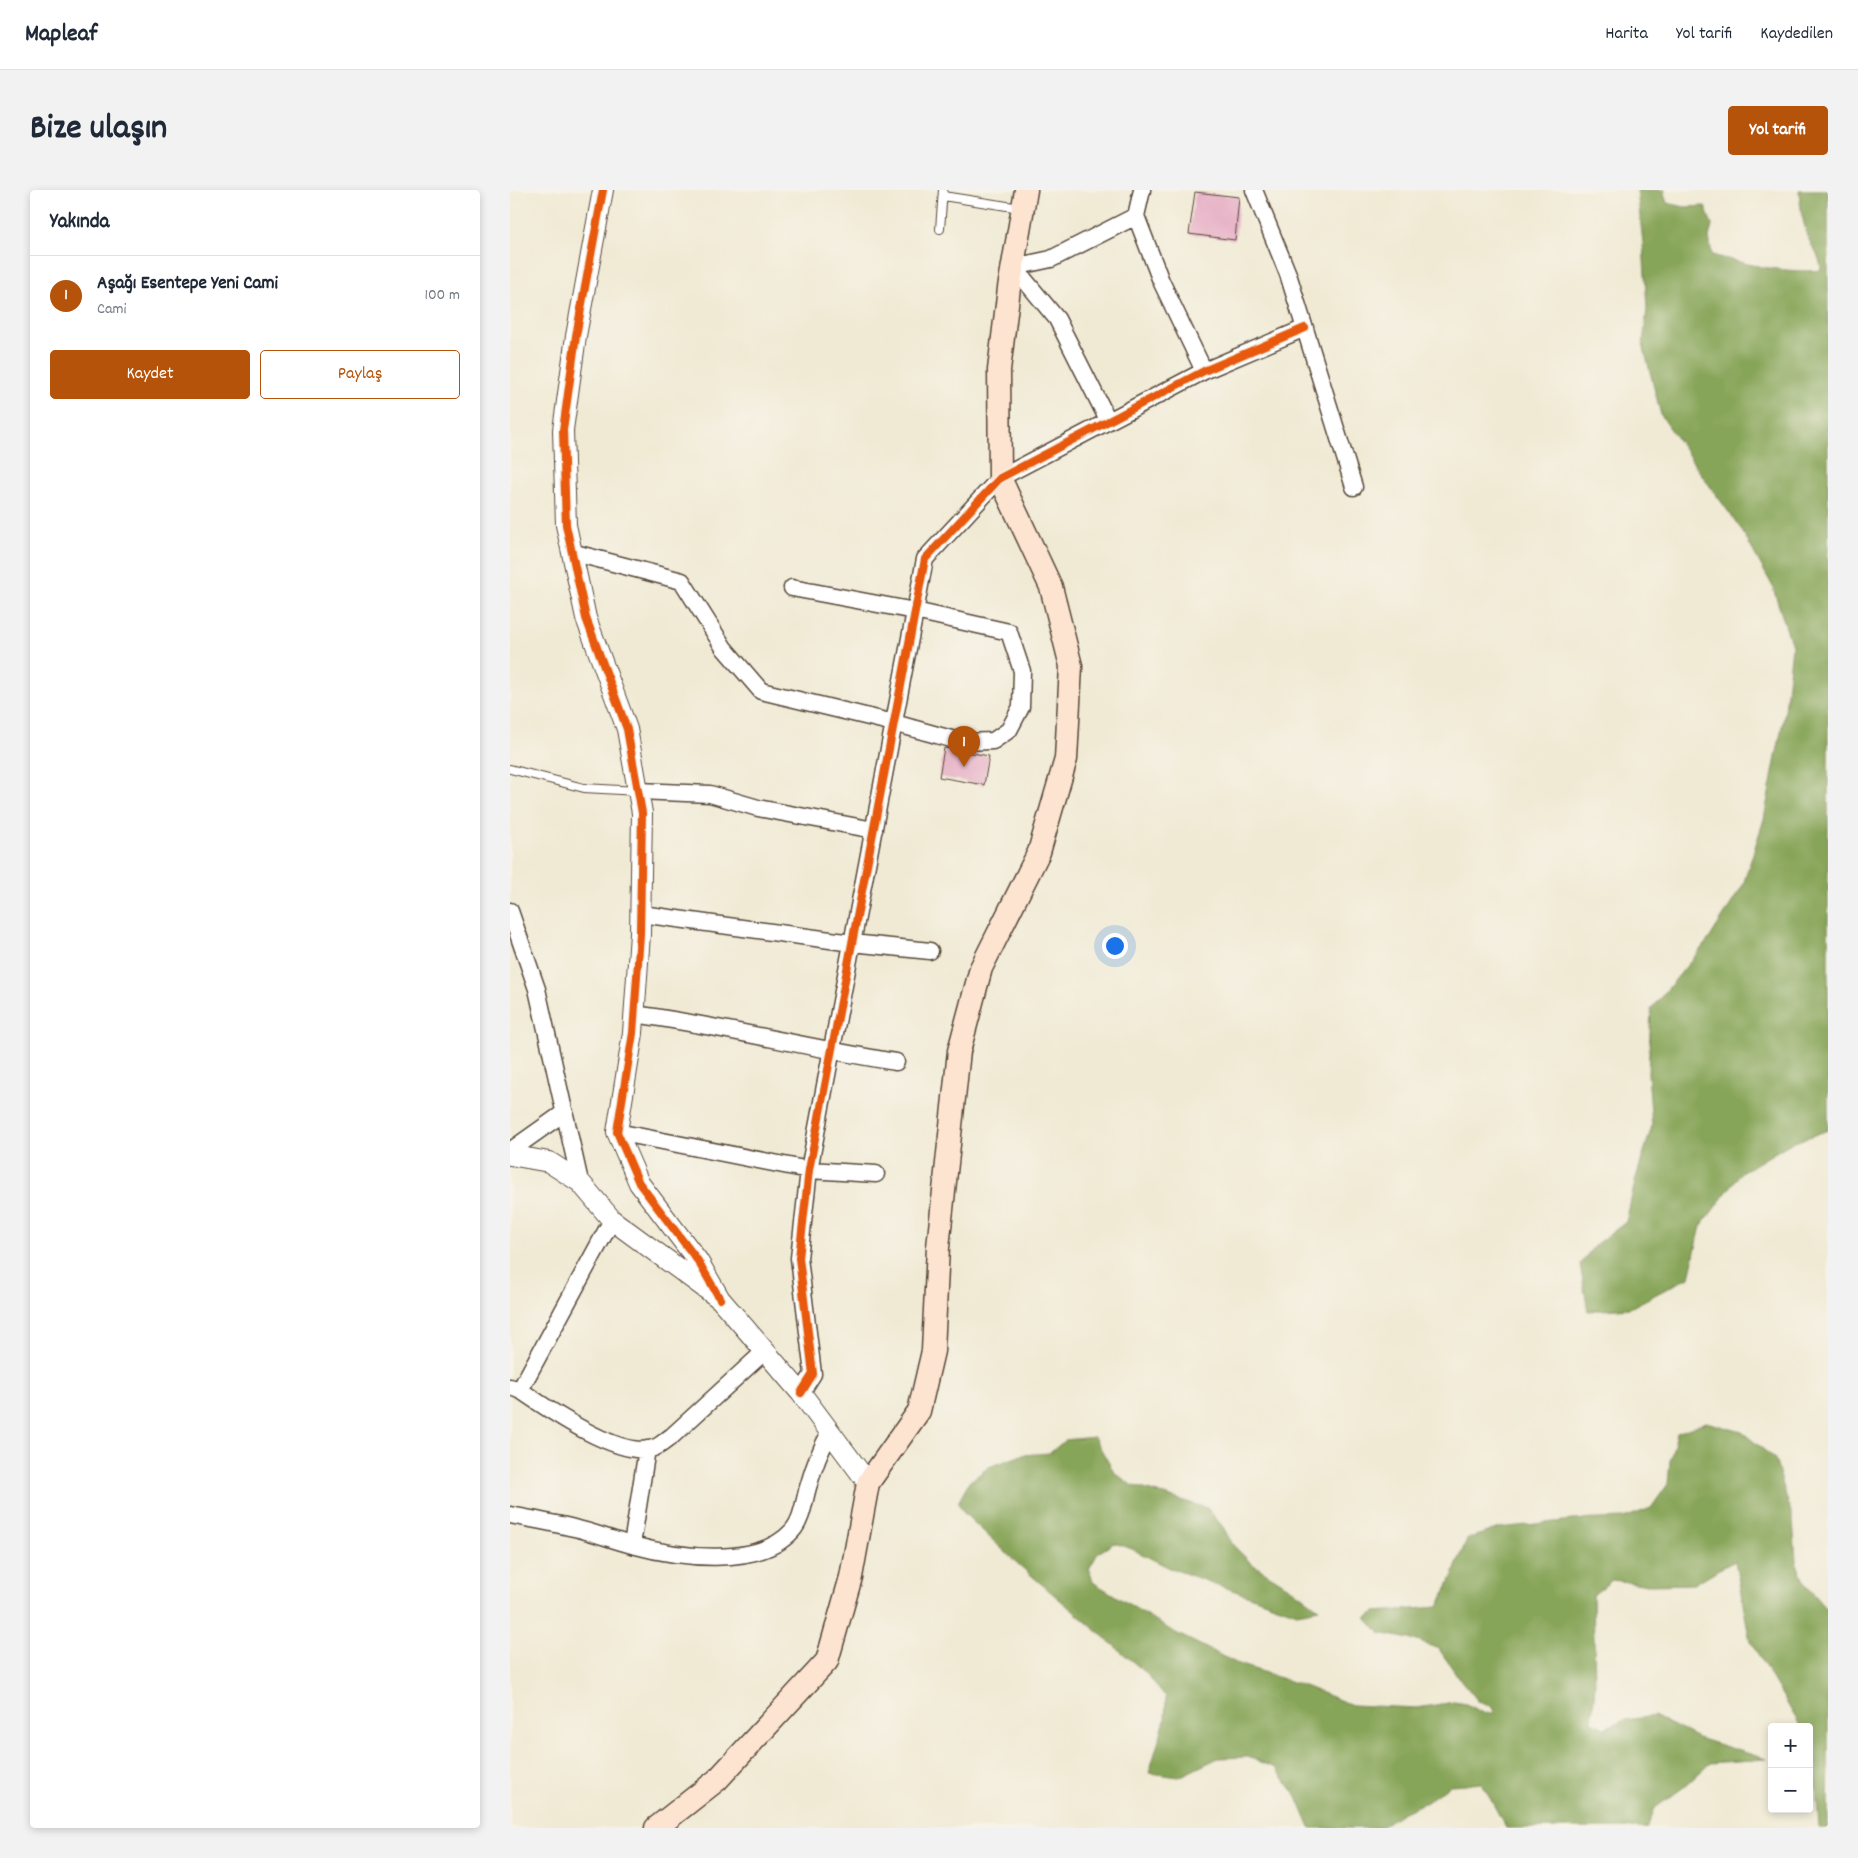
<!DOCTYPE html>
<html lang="tr">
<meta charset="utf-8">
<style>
:root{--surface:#fff;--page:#f2f2f3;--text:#1f2937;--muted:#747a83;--line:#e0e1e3;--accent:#b45309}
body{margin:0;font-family:Dekko,sans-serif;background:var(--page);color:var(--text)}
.controls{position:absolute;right:15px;bottom:15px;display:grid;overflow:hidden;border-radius:5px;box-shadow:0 2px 8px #0003}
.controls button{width:45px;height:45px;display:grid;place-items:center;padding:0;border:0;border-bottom:1px solid var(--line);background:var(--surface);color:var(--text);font:25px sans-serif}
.you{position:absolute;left:604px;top:755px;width:18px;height:18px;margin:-12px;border:4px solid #fff;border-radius:50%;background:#1a73e8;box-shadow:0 0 0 8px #1a73e833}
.badge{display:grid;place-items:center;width:32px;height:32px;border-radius:50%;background:var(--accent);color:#fff;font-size:16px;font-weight:700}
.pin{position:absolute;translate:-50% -41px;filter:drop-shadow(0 1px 2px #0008)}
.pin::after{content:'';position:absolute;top:26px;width:18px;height:15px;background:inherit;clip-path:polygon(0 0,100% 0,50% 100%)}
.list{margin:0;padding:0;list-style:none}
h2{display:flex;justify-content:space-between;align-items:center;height:65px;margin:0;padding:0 20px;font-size:21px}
h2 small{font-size:16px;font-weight:400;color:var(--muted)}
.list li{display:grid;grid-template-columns:32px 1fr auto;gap:15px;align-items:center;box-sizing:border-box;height:80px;padding:0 20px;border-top:1px solid var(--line)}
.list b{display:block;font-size:19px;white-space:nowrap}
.list p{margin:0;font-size:16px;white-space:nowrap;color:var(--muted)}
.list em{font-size:16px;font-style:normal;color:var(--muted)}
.actions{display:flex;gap:10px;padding:15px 20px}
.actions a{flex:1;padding:11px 0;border:1px solid var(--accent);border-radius:5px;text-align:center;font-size:18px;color:var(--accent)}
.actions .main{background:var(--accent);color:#fff}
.map{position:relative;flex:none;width:1318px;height:1638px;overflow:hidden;border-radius:5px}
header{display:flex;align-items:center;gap:30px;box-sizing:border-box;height:70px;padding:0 25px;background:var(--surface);border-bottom:1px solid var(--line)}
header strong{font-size:24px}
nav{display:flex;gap:28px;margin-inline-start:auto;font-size:18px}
.intro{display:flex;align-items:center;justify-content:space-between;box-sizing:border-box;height:120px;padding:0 30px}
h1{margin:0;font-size:35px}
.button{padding:12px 22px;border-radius:5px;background:var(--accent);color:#fff;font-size:18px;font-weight:700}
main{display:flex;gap:30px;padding:0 30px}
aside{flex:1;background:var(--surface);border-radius:5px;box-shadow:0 2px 8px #0003}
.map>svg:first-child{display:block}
.forest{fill:#87a558;stroke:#61683b}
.building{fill:#e5aac3}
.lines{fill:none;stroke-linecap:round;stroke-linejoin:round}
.service-casing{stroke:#564739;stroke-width:10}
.minor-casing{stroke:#564739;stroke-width:19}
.tertiary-casing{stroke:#564739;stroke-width:22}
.secondary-casing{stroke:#564739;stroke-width:25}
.service{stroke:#fff;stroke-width:8}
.minor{stroke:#fff;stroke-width:16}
.tertiary{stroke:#fff;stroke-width:20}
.secondary{stroke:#fde4d1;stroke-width:22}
.cycleway-casing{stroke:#f7f3e8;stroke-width:11}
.cycleway{stroke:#e8590c;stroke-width:8}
</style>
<header>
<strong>Mapleaf</strong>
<nav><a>Harita</a><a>Yol tarifi</a><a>Kaydedilen</a></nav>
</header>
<div class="intro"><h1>Bize ulaşın</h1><a class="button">Yol tarifi</a></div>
<main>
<aside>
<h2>Yakında<small></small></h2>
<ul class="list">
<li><span class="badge">1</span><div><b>Aşağı Esentepe Yeni Cami</b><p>Cami</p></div><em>100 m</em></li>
</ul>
<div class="actions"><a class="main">Kaydet</a><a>Paylaş</a></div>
</aside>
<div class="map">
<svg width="1318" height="1638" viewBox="0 0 1318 1638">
<rect width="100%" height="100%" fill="#f7f3e8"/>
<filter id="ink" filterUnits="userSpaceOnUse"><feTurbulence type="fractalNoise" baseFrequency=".02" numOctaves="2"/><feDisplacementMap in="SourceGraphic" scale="10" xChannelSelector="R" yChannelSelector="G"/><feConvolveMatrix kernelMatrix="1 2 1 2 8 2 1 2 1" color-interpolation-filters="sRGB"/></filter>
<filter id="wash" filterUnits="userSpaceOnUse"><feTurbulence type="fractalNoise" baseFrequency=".0096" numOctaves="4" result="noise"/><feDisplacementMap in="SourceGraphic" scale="20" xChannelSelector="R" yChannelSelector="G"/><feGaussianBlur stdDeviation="1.12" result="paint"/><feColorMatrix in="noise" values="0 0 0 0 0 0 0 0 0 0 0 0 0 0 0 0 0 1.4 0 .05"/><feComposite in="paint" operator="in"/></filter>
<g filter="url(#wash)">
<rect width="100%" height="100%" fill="#f0ead4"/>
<path class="forest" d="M1127 0H1155L1154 4 1157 13 1175 17 1195 16 1202 35 1199 47 1202 65C1235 74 1276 84 1311 80 1310 64 1303 61 1298 47 1293 33 1290 16 1289 0H1318V940L1279 954 1231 983 1191 1036 1179 1087 1120 1118 1078 1121 1070 1074 1085 1055 1116 1032 1126 988 1142 936 1138 883 1141 819 1199 749 1233 695 1254 629 1275 521 1282 456 1262 395 1231 339 1189 281 1151 225 1133 154 1137 119 1133 53Z
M1196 1232 1232 1242 1265 1269 1283 1329 1286 1371 1295 1394 1318 1420V1638H1309L1303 1561 1299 1553V1537H1291L1240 1451 1225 1371 1211 1378 1184 1394 1140 1395 1102 1390 1083 1405 1085 1495 1082 1532 1094 1538 1115 1530 1144 1526 1188 1548 1256 1569 1200 1573 1174 1597 1145 1618 1137 1638H996L972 1593 940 1595 916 1612 892 1623 869 1638H800L786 1605 766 1578 738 1567 708 1568 669 1587 639 1583 655 1530 656 1507 635 1482 508 1374 454 1323 448 1313 459 1292 479 1277 512 1265 540 1263 555 1250 584 1247 604 1282 621 1295 697 1318 713 1337 723 1355 742 1374 782 1399 809 1419 787 1423 660 1378 622 1359 604 1353 588 1363 579 1379 583 1392 662 1441 726 1473 797 1497 842 1515 907 1518 944 1512 957 1514 973 1523H984L982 1517 968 1511 949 1488 929 1459 904 1450 870 1443 856 1428 865 1422 928 1417 942 1387 957 1349 989 1338 1063 1330 1114 1328 1141 1318 1158 1294 1160 1271 1167 1243Z"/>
<g id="blocks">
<path class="building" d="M685 2 729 7 725 50 679 44Z
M434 558 479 566 474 595 429 587Z"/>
</g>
</g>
<g filter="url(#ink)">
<use href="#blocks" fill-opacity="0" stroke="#564739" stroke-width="1"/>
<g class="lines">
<g class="service-casing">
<path id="service" d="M433 6 510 18
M430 39 433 0
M0 579 74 598 128 601"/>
</g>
<g class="minor-casing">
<path id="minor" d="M632 0 626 26 651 91 694 181
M744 0 778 84 844 297
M598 230 547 129 504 77 541 69 626 26
M61 362 172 391 214 458 251 501 384 533 452 552 483 551 499 540 511 517 512 481 499 442 405 421 282 398
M128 601 200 604 248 618 364 640
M0 721 27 799 70 992
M131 724 342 753 420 761
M124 824C212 836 298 858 386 872
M107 942 299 980 366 984
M0 961 55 922
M0 1197 10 1200C36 1218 114 1272 146 1257 151 1255 157 1249 162 1246L255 1161
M10 1200 102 1030
M291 1203 303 1184 289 1068 299 980 415 369 490 288 694 181 795 138
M0 1325C21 1329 43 1333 64 1338 83 1342 102 1350 122 1355 166 1367 248 1379 282 1341 293 1329 294 1309 299 1294 304 1276 311 1259 320 1242
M122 1355 137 1259"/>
</g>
<g class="tertiary-casing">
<path id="tertiary" d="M93 0 66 146 53 240 56 335 76 428 117 539 132 623 130 744 123 843 107 942 129 993 188 1071 210 1109
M0 965 39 972 70 992 102 1030 210 1109 291 1203 358 1293"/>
</g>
<g class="secondary-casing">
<path id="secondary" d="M146 1638 207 1590 317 1471 341 1387 358 1293 409 1221 423 1161 428 1057 449 861 471 778 529 662 556 569 561 476 541 397 490 288 489 180 499 98 516 0"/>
</g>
<use href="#service" class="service"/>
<use href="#minor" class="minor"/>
<use href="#tertiary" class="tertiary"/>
<use href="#secondary" class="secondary"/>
<g class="cycleway-casing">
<path id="cycleway" d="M93 0 66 146 53 240 56 335 76 428 117 539 132 623 130 744 123 843 107 942 129 993 188 1071 210 1109
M291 1203 303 1184 289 1068 299 980 415 369 490 288 694 181 795 138"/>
</g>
<use href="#cycleway" class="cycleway"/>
</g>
</g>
</svg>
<div class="controls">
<button>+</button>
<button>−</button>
</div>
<div class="you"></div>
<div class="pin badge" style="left:454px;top:577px">1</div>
</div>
</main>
